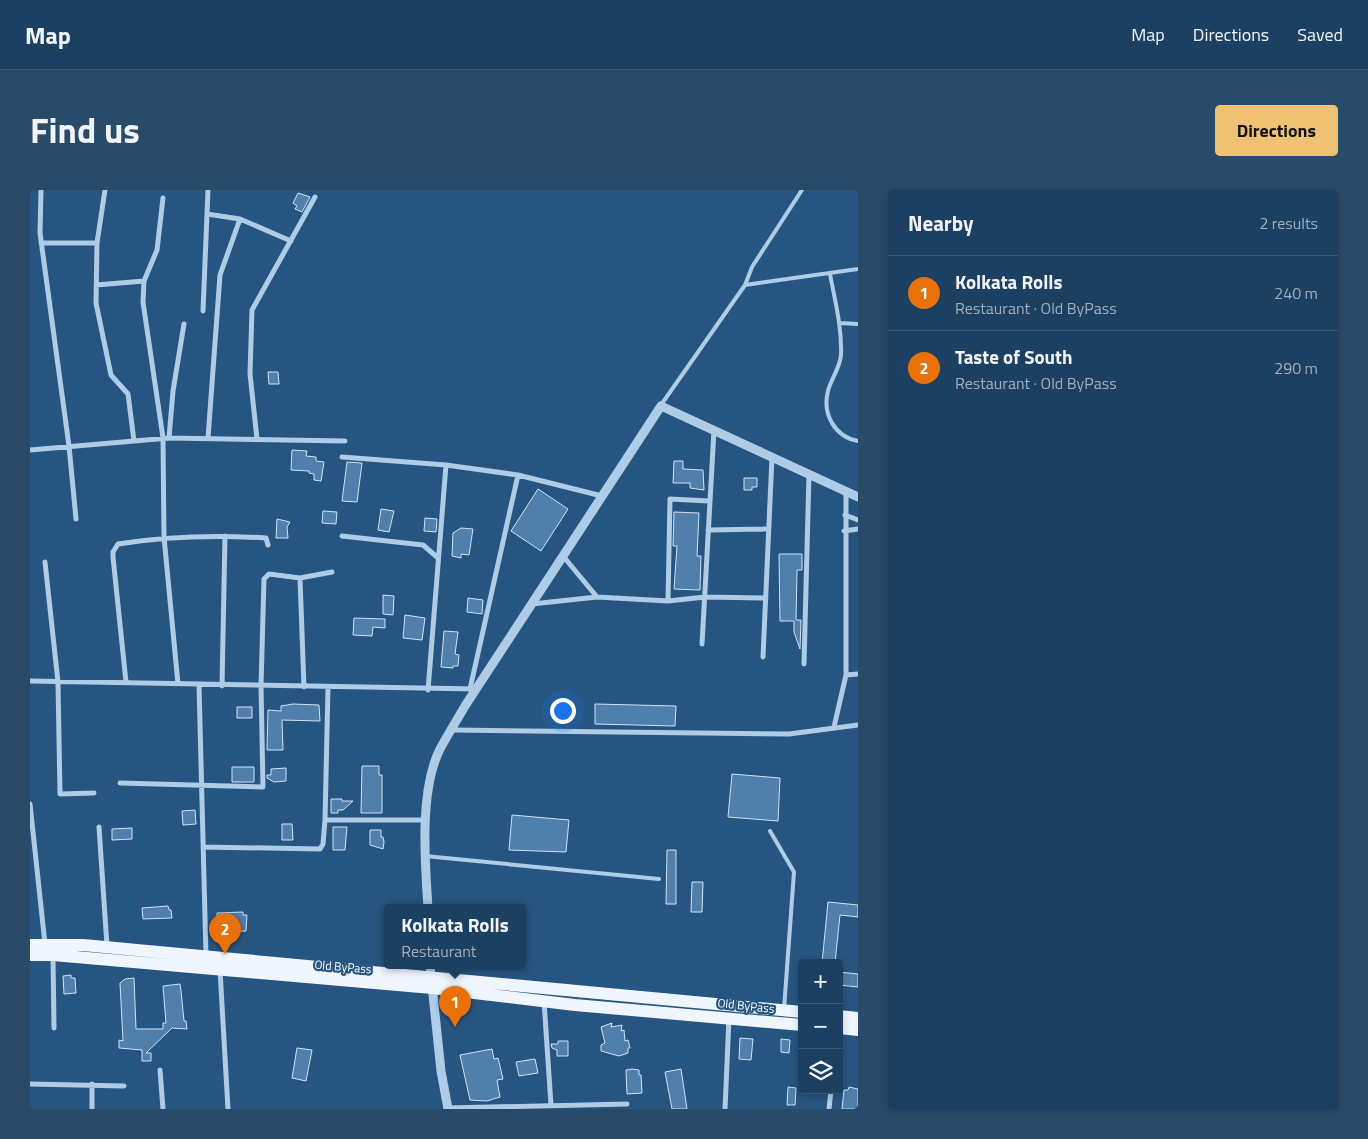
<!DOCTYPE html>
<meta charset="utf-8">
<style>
:root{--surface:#1c4061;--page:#294b6a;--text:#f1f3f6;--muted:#a0afbd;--line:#3a5976;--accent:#efc273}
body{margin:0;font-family:"Titillium Web",sans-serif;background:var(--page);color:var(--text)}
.controls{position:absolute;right:15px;bottom:15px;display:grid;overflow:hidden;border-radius:5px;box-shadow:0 2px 8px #0003}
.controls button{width:45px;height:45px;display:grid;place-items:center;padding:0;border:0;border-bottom:1px solid var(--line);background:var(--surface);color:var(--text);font:25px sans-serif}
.you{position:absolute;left:532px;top:520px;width:18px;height:18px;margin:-12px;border:4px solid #fff;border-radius:50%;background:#1a73e8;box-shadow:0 0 0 8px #1a73e833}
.badge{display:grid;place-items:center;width:32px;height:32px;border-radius:50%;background:var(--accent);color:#fff;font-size:16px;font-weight:700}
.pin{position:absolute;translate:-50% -41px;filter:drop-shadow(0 1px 2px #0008)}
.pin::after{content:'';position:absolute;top:26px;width:18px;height:15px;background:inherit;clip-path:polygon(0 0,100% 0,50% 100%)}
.popup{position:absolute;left:354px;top:714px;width:142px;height:65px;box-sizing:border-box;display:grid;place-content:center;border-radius:5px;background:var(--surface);filter:drop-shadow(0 1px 4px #0005);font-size:16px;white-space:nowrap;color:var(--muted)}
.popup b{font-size:19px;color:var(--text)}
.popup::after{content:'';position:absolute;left:50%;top:100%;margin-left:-10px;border:10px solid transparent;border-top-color:var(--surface)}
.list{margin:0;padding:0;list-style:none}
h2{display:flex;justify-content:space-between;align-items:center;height:65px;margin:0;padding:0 20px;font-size:21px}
h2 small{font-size:16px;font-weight:400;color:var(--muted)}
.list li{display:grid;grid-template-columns:32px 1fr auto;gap:15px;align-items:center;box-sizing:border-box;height:75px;padding:0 20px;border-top:1px solid var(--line)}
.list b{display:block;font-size:19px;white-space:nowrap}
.list p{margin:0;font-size:16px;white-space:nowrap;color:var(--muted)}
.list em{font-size:16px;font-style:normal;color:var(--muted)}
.icon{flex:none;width:28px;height:28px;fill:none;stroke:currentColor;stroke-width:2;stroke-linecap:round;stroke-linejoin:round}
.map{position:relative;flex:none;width:828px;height:919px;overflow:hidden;border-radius:5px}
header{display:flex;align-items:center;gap:30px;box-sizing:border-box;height:70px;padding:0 25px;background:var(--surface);border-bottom:1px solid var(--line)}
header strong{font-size:24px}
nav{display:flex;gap:28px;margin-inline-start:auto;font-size:18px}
.intro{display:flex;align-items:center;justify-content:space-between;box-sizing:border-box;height:120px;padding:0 30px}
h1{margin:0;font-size:35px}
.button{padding:12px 22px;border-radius:5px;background:var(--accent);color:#111;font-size:18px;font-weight:700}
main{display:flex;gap:30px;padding:0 30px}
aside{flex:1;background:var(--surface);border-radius:5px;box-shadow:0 2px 8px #0003}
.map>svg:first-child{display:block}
.building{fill:#4f7faa;stroke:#d1e4f5}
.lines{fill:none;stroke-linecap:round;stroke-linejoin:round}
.service{stroke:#aecce6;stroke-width:4}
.minor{stroke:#aecce6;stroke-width:5}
.tertiary{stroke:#aecce6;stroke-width:9}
.primary{stroke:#eff6fd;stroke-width:12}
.labels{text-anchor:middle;stroke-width:4.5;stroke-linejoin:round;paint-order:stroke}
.street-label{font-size:12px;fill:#fff;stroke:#265581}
</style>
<header>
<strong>Map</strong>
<nav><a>Map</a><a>Directions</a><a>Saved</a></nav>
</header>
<div class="intro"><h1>Find us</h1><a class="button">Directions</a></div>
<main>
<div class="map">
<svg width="828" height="919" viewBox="0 0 828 919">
<rect width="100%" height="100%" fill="#265581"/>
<path class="building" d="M268 3 280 7 272 22 265 19 267 16 263 13Z
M238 182H248L249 194H239Z
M262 260 277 261 276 266 286 267V271L294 272 291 291 284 290V284L279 283V281L261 280Z
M644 271H653V279L673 280 674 300 660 298V293H643Z
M317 272 332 273 327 312 312 311Z
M714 288H727V297H722V300H714Z
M508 299 538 319 511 361 481 341Z
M351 319 364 321 359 342 348 340Z
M293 321 307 322 306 334 292 333Z
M644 322 669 323 667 366H671L670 400 644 399 647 356H643Z
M395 328 407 329 406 342 394 341Z
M247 329 260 332 257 337 258 348H246Z
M431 338 443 339 439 365 431 364V368L422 366 423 343Z
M749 364H772V380H767L766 430H771L770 459 764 442V431H750Z
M353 405 364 406 363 425 353 424Z
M438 408 453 410 452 424 437 422Z
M375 425 395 428 392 450 373 448Z
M324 428 355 429V438L343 437 342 446 323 445Z
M414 441 428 442 425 464 429 465 428 476H423V478L411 477Z
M263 514 289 515 290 531 252 530 253 560H237L238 520 251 521V516Z
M565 514 646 516 645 536 565 534Z
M207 517H222V528H207Z
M332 576H349V585H352V623H331Z
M202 577H224V592H202Z
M256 578V591L244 592 237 588V585H241V579Z
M702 584 750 588 748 631 698 627Z
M301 609H312V611H323L313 620H308V623H301Z
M165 620 166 634 153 635 152 621Z
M482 625 539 630 536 662 479 660Z
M252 634H262L263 650H252Z
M303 637H317L315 660H303Z
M102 638V649L82 650V639Z
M340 640H351V647H353L354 652 353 659 340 655Z
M637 660H646V714H636Z
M662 692H673L672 722H661Z
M798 712 828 715V727L810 725 805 773H792Z
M138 716 139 720H141L142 728 113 729 112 718Z
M213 722V725H217L216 741 187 742V723Z
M809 782 828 784V797L809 795Z
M41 785V788H45L46 803 34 804 33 786Z
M104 788 106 839H133V833H136L133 796 150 794 151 801 154 831H156L157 839 142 838 116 863H121V871H112V860L89 858V850L93 851 90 793 95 789Z
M582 833 581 837 592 835 591 841 594 840 595 851 598 850 600 858H598V863L589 866 571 861V855L575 853 571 837Z
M710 848 723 849 721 870 709 869Z
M751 849 760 850 759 863 751 862Z
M528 851H538V866H527V860L522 858 521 854H528Z
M267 858 282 860 276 891 262 888Z
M462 859 464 869 468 868 473 889 467 890 470 907 457 911 440 910 430 865Z
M505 869 508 883 489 886 486 872Z
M602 879 609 880V885H611L612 903 597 904 596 880Z
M651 879 657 919H642L635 882Z
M758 897 766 898 765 915H757Z
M819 897 828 899V919H812L814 900H818Z"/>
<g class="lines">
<path class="service" d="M800 84C805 111 812 137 811 165 810 178 801 189 798 201 792 224 805 247 828 251
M715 95 722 77 772 0
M810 133 828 134
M631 215 715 95 828 79
M740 641 764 682 754 819
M395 666 629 689"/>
<path class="minor" d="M11 0 10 43 39 256 46 329
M75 0 67 53 66 113 81 185 98 204 104 251
M133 8 127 60 114 91 113 112 133 248 134 347 148 494
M177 24 210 29 261 51
M11 53H67
M66 95 114 91
M173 121 178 0
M139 248 143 201 154 134
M178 248 190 85 210 29
M227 249 220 184 222 120 285 7
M0 260 139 248 315 251
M312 267 416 275 488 285 572 306
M815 325 828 330
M678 340 739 339
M814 341 828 339
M312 346 393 355 407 367
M533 366 567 407
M15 372 28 492 30 604 64 603
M270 388 274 497
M638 411 640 309 679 311
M502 414 567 407 638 411 675 407 736 408
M672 454 684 240
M733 467 742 267
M774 474 779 284
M816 485 828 484
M0 491 446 499
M96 492 83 367V362L88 354C138 346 186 345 236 348L238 355
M169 495 176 766
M192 496 195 346
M298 498 295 630H396
M440 499 488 285
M398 500 416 275
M804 537 816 485V301
M422 540 759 544 828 535
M90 593 233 597 231 496 234 389 239 384 270 388 302 382
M0 614 15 754
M69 637 77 756
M173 657 290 659 293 654 295 630
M23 766 24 838
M190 780 198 919
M514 811 521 915
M130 880 133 919
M0 894 94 896
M418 918 597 914
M62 919V894
M695 919 699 828
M799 919 801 900"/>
<path class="tertiary" d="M398 718C395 672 389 601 410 559 418 544 427 530 435 516L631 216 828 307
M400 776 411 881 418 919"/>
<path class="primary" d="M0 755H53L772 822
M0 765H23L402 798 545 815 772 835
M809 826 828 828
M809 838 828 840"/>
</g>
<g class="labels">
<g class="street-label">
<text transform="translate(313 777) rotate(5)" y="4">Old ByPass</text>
<text transform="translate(716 816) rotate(6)" y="4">Old ByPass</text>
</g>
</g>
</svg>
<div class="controls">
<button>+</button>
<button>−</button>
<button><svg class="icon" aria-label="layers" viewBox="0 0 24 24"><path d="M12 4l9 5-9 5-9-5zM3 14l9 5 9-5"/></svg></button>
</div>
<div class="you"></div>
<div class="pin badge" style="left:425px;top:837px;background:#e8710a">1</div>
<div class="popup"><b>Kolkata Rolls</b>Restaurant</div>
<div class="pin badge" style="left:195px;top:764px;background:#e8710a">2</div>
</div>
<aside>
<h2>Nearby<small>2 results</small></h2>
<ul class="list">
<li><span class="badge" style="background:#e8710a">1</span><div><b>Kolkata Rolls</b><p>Restaurant · Old ByPass</p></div><em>240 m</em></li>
<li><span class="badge" style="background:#e8710a">2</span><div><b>Taste of South</b><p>Restaurant · Old ByPass</p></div><em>290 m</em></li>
</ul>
</aside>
</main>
